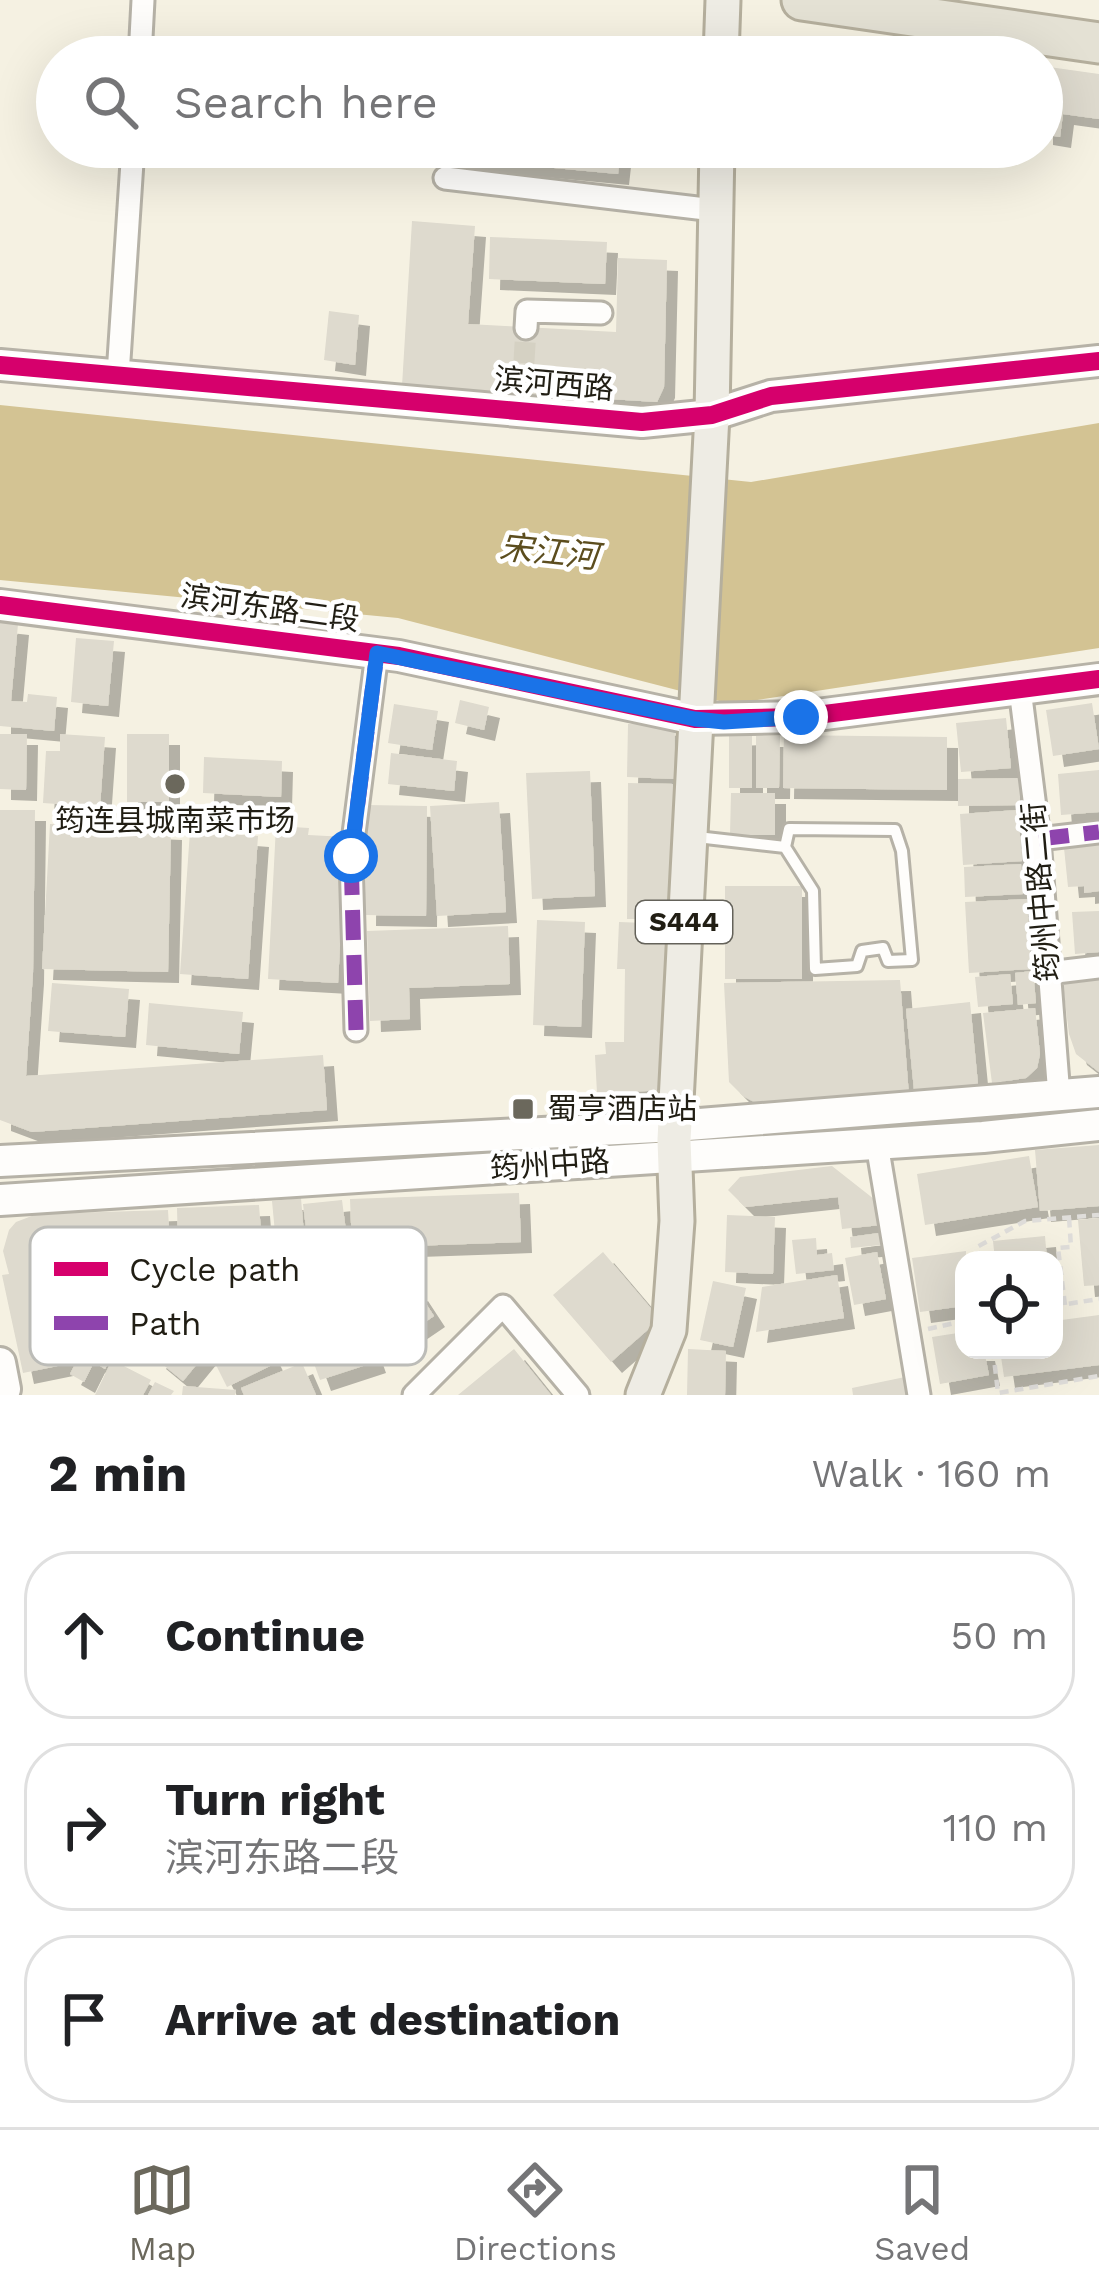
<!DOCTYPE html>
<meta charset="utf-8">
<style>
:root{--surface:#fff;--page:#f2f2f2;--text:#202124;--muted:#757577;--line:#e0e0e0;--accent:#6b685c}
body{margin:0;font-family:"Work Sans","Noto Sans SC",sans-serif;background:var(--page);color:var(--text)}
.controls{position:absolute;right:36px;bottom:36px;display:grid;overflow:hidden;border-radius:24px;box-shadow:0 12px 48px #0002}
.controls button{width:108px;height:108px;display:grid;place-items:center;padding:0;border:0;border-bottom:3px solid var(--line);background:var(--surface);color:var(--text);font:60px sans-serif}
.stop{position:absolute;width:36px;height:36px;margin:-27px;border:9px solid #1a73e8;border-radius:50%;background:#fff}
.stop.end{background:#1a73e8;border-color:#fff;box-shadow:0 3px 12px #0008}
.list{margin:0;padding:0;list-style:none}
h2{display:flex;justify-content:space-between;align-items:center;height:156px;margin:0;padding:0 48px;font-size:51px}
h2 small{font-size:39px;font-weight:400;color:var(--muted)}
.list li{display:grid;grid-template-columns:78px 1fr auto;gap:36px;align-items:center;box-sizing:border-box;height:168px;margin:0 24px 24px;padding:0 24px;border:3px solid var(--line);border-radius:48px}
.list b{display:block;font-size:45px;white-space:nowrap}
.list p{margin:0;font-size:39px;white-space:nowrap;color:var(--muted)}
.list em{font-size:39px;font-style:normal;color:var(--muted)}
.icon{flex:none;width:66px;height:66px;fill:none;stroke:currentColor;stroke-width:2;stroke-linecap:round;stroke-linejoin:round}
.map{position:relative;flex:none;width:1099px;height:1395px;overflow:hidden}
.search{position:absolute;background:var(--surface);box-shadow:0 12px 48px #0002;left:36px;right:36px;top:36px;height:132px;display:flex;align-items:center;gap:30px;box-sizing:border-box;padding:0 42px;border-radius:66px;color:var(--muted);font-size:45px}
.sheet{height:732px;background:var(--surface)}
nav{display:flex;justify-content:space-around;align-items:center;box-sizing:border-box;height:168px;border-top:3px solid var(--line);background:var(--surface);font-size:33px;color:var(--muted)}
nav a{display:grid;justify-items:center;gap:6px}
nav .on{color:var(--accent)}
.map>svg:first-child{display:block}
.water{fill:#d3c393}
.building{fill:#dedace;filter:url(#shadow)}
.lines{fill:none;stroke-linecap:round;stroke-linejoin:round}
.street-tunnel{stroke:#d5d1c3;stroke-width:21;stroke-dasharray:21 10;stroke-linecap:butt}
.lane-casing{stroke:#b6b2a7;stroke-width:16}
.street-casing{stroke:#b6b2a7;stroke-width:27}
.secondary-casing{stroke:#b6b2a7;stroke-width:36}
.primary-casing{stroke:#b5af9d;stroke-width:39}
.highway-casing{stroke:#b5af9d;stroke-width:45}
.path{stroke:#dfddda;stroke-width:4.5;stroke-dasharray:9 6;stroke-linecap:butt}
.lane{stroke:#fefdfb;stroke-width:10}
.street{stroke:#fefdfb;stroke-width:21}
.secondary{stroke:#fefdfb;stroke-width:30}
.primary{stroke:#eeece4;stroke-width:33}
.highway{stroke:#e4e1d4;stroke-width:39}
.quiet{stroke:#8e44ad;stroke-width:15;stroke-dasharray:30 15;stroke-linecap:butt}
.cycleway-casing{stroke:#fff;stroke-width:26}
.cycleway{stroke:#d6006c;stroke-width:18}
.route{stroke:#1a73e8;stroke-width:15}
.poi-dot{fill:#6b685c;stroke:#fff;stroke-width:4.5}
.labels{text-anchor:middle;stroke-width:9;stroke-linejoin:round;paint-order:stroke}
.shield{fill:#fff;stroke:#64625a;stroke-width:3}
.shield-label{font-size:27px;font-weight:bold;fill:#211e14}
.street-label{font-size:30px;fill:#211e14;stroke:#fff}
.poi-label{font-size:30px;fill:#211e14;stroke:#fff}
.water-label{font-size:33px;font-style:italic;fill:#5c4d1e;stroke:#fff}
.key{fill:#fff;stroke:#bcbcb8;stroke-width:3}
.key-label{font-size:33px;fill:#211e14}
</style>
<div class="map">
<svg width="1099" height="1395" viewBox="0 0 1099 1395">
<defs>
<filter id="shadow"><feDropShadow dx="11" dy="11" stdDeviation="0" flood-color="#0004"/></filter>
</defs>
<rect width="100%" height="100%" fill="#f5f1e2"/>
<path class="water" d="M0 405 751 482 1099 423V648L731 704 398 618 0 580Z"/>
<path class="building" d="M1042 66 1099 74V119L1063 114 1060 137 1042 134Z
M417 147H621L618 174 416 155Z
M412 221 475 226 468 324 616 332 618 258 667 260 664 387 657 402 402 386Z
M490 237 607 242 605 284 489 279Z
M329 311 359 315 355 365 324 360Z
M0 622 18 624 11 701 27 702 28 694 57 697 54 731 0 726Z
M76 638 114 641 108 706 71 702Z
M460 700 489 707 484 730 455 723Z
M1092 703 1099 749 1053 756 1046 710Z
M394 704 438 711 432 750 388 743Z
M1006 718 1011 768 961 772 956 723Z
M628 724 675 725 674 779 627 777Z
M0 734H27L26 790 0 789Z
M60 734 105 737 100 807 43 803 46 751H60Z
M127 734H169V802H127Z
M752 734V788H729V735Z
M784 735 947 737V790L783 788Z
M756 736H780L779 788H756Z
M391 753 457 761 454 791 388 784Z
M204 757 282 761 281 797 203 793Z
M1099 770V812L1061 815 1058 774Z
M590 771 595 896 532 899 526 773Z
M1020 778V805L958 806V779Z
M628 783 673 784V919H627Z
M731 793H775V835H730Z
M499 802 506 912 437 916 430 806Z
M366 805 427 806 426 916 365 915Z
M0 810H35L33 973 26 1076 323 1055 327 1110 32 1132 0 1120Z
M1018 810 1022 861 963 865 960 814Z
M50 824 171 829 168 972 42 969Z
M276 826 309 828 308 835 346 837 338 983 268 979Z
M190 831 258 836 248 979 180 974Z
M1099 845V891L1084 893V886L1068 887 1064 848Z
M1021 864 1023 894 965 897 964 867Z
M725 886H802V979H725Z
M1027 899 1031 969 969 973 965 902Z
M1099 911V952L1075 954 1072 912Z
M537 920 585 922 581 1027 533 1025Z
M619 922 673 924 672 1090 597 1093 595 1055 606 1054 605 1042H624L625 969H617Z
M508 926 510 984 409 988 410 1019 370 1021 367 931Z
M1033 971 1036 1003 1018 1005 1015 973Z
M1099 973V1072L1076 1054 1069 1034 1062 977Z
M1010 974 1013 1004 978 1007 975 977Z
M900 980 909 1096 758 1104 743 1096 729 1082 724 983Z
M52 983 129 989 125 1037 48 1031Z
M970 1002 978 1084 914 1090 906 1009Z
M149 1003 243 1012 239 1054 146 1045Z
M1035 1008 1040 1054 1037 1068 1026 1078 992 1083 983 1013Z
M1099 1145V1206L1040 1211 1035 1150Z
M1029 1156 1038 1207 925 1225 917 1174Z
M832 1166 879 1203 881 1225 842 1229 838 1197 745 1207 728 1190 740 1177Z
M519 1193 521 1242 352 1248 350 1199Z
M301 1198 309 1295 281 1297 272 1201Z
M342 1200 348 1247 309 1252 303 1204Z
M259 1205 262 1245 244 1246 245 1259 225 1260 223 1245 178 1247 177 1208Z
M168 1210 170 1245 154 1246 155 1258 99 1261 100 1279 54 1281 72 1363 23 1373 2 1275 9 1274 3 1251 9 1230 16 1222 37 1214Z
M727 1215 775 1217 773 1274 725 1272Z
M1099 1218V1285L1084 1286 1078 1220Z
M879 1233 881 1245 851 1248 850 1237Z
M1045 1236 1047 1260H995L993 1241Z
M816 1238 817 1255 832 1253 834 1270 796 1274 792 1240Z
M966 1251 964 1306 920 1312 912 1258Z
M603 1252 660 1319 611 1362 553 1295Z
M877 1252 886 1299 854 1305 845 1258Z
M837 1275 844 1318 756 1332 762 1287Z
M713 1281 746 1288 733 1347 700 1340Z
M417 1290 434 1316 390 1346 372 1320Z
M192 1313 220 1336 183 1381 155 1358Z
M1099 1315V1365L1004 1377 1000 1350H1054V1321Z
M98 1320 123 1334 105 1369 94 1362 84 1382 70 1374Z
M363 1328 375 1362 320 1380 308 1347Z
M964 1332V1350H984L989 1375 940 1384 932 1337Z
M263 1342 274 1364 227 1387 211 1355 231 1345 236 1356Z
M514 1349 551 1395H458Z
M688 1349 726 1351 725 1395H687Z
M112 1360 151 1380 143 1395H95Z
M302 1363 316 1395H244L241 1388Z
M905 1377 908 1395H853L852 1388Z
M155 1382 174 1391 171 1395H148Z
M183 1386 236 1390 235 1395H182Z"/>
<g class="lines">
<path class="street-tunnel" d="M522 394 526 328"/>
<g class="lane-casing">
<path id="lane" d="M697 837 785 847 789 829 895 830 902 851 912 960 888 961 883 948 862 951 857 966 815 969 813 891 785 847"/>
</g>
<g class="street-casing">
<path id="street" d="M140 57 143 0
M445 178 714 210
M526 328 527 311 601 313
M118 375 133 147
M1020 689 1039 839 1059 1096
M1039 839 1099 832
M1048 973 1099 967
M356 1030 351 857 377 653
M877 1144 919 1395
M414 1395 503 1306 578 1395"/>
</g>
<g class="secondary-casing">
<path id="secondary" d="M0 365 642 422 712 415 771 396 1099 361
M0 605 399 656 695 719 801 717 1099 679
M0 1161 675 1126 1099 1092
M0 1200 983 1137 1099 1125
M0 1363 5 1389"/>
</g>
<g class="primary-casing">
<path id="primary" d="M721 57 723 0
M643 1395 669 1330 677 1221 674 1140 712 415 717 147"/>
</g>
<g class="highway-casing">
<path id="highway" d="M802 0 1099 43"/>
</g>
<path class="path" d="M979 1260 977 1247 1025 1221 1099 1215
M1065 1305 1058 1248 1071 1247 1069 1217
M1054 1306 1099 1299
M928 1329 964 1321
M993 1350 998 1393 1099 1376"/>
<use href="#lane" class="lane"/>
<use href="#street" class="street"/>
<use href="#secondary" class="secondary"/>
<use href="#primary" class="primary"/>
<use href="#highway" class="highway"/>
<path class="quiet" d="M1039 839 1099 832
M356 1030 351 857 377 653"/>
<g class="cycleway-casing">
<path id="cycleway" d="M0 365 642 422 712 415 771 396 1099 361
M0 605 399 656 695 719 801 717 1099 679"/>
</g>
<use href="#cycleway" class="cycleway"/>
</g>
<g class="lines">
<path class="route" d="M351 856 377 653 695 719 724 722 801 717"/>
</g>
<g class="poi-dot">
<circle cx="175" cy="784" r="12"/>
<rect x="511" y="1097" width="24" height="24" rx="6"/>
</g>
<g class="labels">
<rect class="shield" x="636" y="901" width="96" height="42" rx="9"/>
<g class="shield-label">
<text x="684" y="931">S444</text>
</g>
<g class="street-label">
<text transform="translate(554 384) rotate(5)" y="10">滨河西路</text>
<text transform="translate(270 608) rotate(8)" y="10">滨河东路二段</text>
<text transform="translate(1041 892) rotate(-95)" y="10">筠州中路二街</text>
<text transform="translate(550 1165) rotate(-4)" y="10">筠州中路</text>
</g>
<g class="poi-label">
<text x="175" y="831">筠连县城南菜市场</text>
<text x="547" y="1119" text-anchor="start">蜀亨酒店站</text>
</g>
<g class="water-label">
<text transform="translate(549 551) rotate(6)" y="12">宋江河</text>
</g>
</g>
<rect x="30" y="1227" width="396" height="138" rx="18" class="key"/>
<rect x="54" y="1262" width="54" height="14" fill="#d6006c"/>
<rect x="54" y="1316" width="54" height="14" fill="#8e44ad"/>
<g class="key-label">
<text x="129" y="1281">Cycle path</text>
<text x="129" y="1335">Path</text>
</g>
</svg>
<div class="controls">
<button><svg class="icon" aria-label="locate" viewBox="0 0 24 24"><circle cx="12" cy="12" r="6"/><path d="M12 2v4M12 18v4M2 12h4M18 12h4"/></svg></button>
</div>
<div class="stop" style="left:351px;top:856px"></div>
<div class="stop end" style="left:801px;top:717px"></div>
<div class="search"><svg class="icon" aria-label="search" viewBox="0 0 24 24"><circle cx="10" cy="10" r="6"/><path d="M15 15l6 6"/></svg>Search here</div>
</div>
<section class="sheet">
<h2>2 min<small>Walk · 160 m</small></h2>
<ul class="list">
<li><svg class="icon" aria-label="ahead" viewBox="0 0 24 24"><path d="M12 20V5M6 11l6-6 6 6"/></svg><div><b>Continue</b></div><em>50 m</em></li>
<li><svg class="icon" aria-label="right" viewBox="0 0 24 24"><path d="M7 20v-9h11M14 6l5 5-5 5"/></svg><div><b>Turn right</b><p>滨河东路二段</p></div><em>110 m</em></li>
<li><svg class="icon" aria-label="arrive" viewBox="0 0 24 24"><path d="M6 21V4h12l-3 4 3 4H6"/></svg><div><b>Arrive at destination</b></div></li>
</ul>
</section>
<nav>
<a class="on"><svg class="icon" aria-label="map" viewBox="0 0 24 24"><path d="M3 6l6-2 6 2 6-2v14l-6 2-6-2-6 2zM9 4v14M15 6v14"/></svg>Map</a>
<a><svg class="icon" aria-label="directions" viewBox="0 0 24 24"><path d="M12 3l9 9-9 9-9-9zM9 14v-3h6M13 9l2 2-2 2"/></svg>Directions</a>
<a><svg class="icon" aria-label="saved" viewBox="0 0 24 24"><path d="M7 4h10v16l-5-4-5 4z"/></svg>Saved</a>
</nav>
